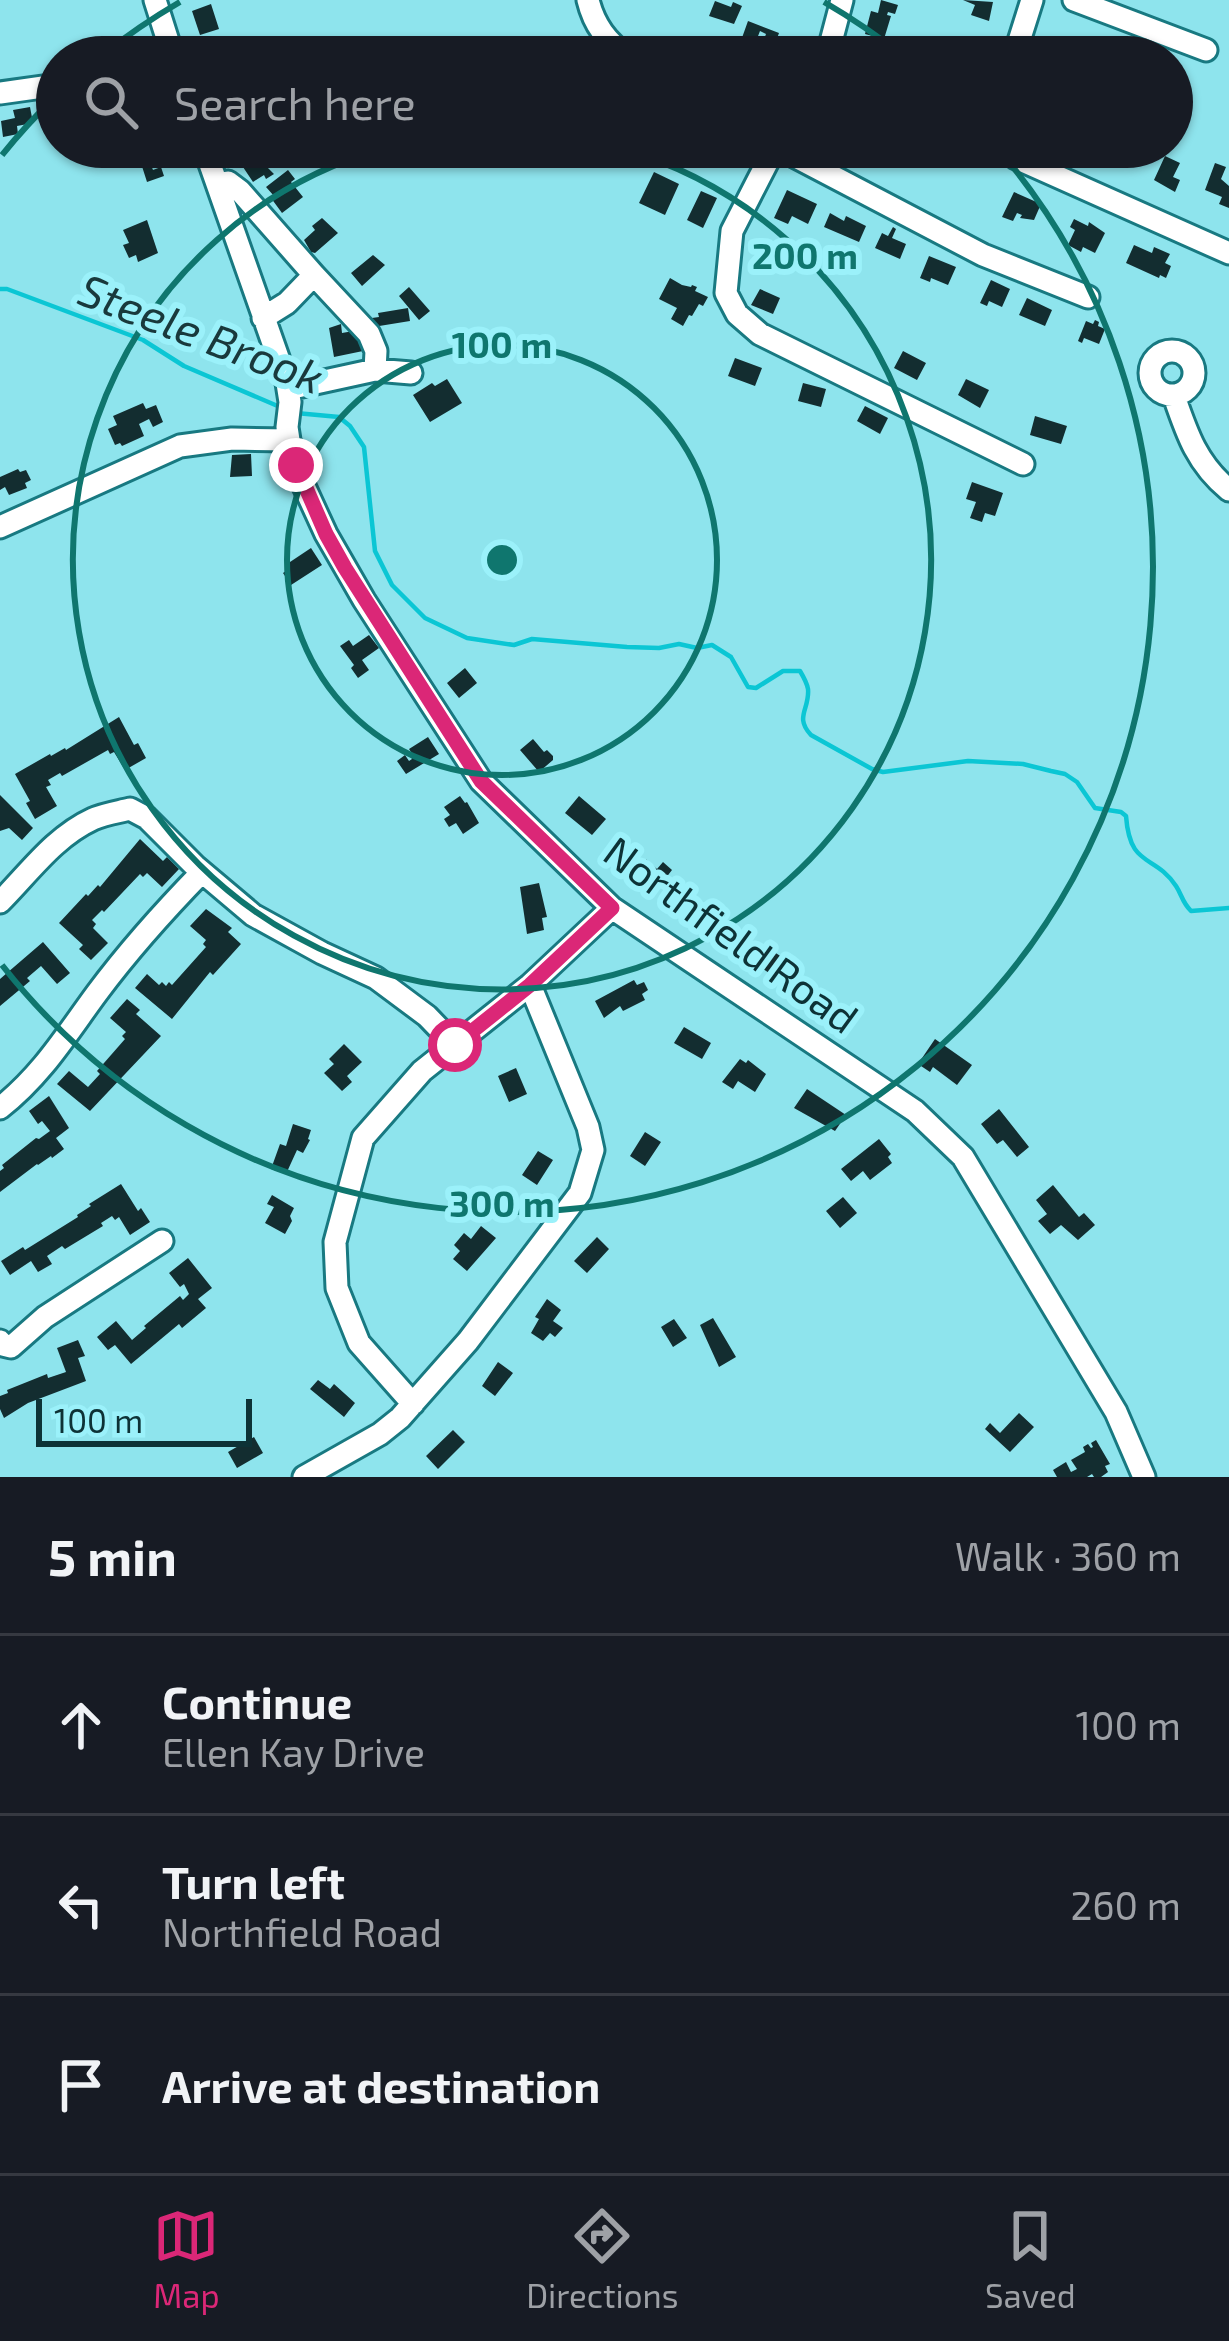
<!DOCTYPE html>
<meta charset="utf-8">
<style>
:root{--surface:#171b24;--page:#20242c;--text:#f1f3f6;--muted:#9ea1a6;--line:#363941;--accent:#db2777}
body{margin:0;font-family:"Exo 2",sans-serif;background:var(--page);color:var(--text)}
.scale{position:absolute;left:36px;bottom:30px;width:216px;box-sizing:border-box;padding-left:12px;border:6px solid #0d3236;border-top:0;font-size:33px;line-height:42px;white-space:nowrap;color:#0d3236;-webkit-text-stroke:9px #9bf1fa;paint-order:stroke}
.stop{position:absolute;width:36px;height:36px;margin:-27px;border:9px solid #db2777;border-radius:50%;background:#fff}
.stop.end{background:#db2777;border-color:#fff;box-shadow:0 3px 12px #0008}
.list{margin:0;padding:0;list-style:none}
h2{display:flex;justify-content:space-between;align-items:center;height:156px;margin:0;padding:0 48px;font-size:51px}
h2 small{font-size:39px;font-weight:400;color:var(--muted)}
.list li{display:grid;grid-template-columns:78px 1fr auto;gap:36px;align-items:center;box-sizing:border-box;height:180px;padding:0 48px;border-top:3px solid var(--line)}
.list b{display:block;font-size:45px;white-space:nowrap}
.list p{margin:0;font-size:39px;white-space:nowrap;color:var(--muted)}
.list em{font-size:39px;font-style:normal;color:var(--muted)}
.icon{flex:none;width:66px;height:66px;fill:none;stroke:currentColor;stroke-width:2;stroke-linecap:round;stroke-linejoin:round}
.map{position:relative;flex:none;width:1229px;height:1477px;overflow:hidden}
.search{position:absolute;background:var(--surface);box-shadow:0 3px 9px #0004;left:36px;right:36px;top:36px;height:132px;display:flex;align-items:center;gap:30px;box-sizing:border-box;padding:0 42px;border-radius:66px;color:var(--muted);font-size:45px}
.sheet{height:696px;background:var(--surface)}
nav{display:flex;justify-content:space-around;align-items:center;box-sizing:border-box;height:168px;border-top:3px solid var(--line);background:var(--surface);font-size:33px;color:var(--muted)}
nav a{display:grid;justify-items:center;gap:6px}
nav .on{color:var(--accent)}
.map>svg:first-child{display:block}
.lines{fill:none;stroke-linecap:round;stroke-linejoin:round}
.stream{stroke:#0bc6d4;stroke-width:4.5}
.building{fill:#132d30}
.minor-casing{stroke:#187981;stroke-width:27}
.minor{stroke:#fff;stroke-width:21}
.route{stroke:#db2777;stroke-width:15}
.ring{fill:none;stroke:#0f766e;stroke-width:6}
.labels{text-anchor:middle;stroke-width:12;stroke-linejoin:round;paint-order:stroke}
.street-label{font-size:42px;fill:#0d3236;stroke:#9bf1fa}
.water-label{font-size:45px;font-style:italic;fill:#19393c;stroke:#9bf1fa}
.centre{fill:#0f766e;stroke:#9bf1fa;stroke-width:6}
.ring-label{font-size:36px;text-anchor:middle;font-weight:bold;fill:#0f766e;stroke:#9bf1fa;stroke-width:12;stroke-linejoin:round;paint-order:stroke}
</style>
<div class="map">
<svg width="1229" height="1477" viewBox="0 0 1229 1477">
<rect width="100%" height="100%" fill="#8ee4ed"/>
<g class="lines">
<path class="stream" d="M0 289H7L143 340 184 366 280 407
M296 413 339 417 350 426 364 447 375 551 392 585 425 618 467 638 514 645 532 639 627 647 659 648 679 644 697 648 712 645 731 657 748 687 756 688 783 671H800C803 676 807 683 808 689 810 709 794 717 811 735L872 769 883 772 968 761 1023 764 1051 771 1065 774 1077 782 1095 808 1121 812 1126 816C1130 869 1154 853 1176 886 1182 895 1182 902 1191 911L1229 908"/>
</g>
<path class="building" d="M881 0 898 5 895 14 888 12 887 15 891 16 884 39 865 34 871 11 878 13Z
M963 0 993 2 989 21 971 15 975 5Z
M715 1 731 7 733 2 742 6 734 24 709 16Z
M211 4 219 29 200 35 192 11Z
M748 21 779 33 773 49 762 45 766 34 760 31 751 54 738 49Z
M541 36 569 51 568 53 577 57H537L541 50 535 47Z
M30 107 33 123 17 126 18 134 3 137 1 121 15 118 13 110Z
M135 147H159L161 152 156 154 159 163 151 165 153 170 161 167 164 176 147 182 140 160H137Z
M255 147H263L268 155 263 157 266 162 263 163 274 174 266 179 264 175 253 182 243 167 240 168 238 165 247 157 245 153Z
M1165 156 1180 163 1173 177 1180 180 1175 192 1154 180Z
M1215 163 1226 167 1221 179 1229 186V208L1219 204 1222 197 1205 190Z
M288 170 295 179 291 182 303 197 282 213 271 198 274 196 266 187Z
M654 172 679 184 665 215 639 203Z
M787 190 817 204 808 224 792 216 788 224 774 218Z
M701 191 717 198 703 228 687 220Z
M1014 192 1041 204 1034 220 1020 218 1022 215 1017 213 1013 221 1002 217Z
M830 213 844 221 846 216 866 226 859 242 824 227Z
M322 218 338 233 315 253 311 252 304 240 315 230 312 226Z
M1074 219 1088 226 1089 222 1105 233 1095 253 1083 247 1081 252 1068 245 1075 230 1070 227Z
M147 220 158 253 138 262 136 255 129 258 123 245 129 243 123 230Z
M893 227 896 229 892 238 906 244 900 259 875 248 882 233 888 236Z
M1134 245 1152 253 1154 247 1170 254 1165 263 1171 266 1166 278 1160 275 1159 278 1126 263Z
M373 255 385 265 362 286 351 273Z
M929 256 956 267 948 285 931 278 930 282 920 278Z
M670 278 682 285 691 287 692 285 697 287 695 291 708 297 703 306 699 304 692 316 689 315 683 326 671 319 677 308 659 299Z
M991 280 1010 289 1002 307 989 301 987 306 980 303Z
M409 287 430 311 419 320 399 296Z
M760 289 780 298 773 314 751 305Z
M1027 298 1052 310 1045 326 1019 315Z
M408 308 410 321 373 327 372 318 379 317 378 313Z
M1095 320 1099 322 1098 326 1105 329 1099 344 1084 338 1082 343 1078 341 1086 321 1093 324Z
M341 324 342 333 359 330 363 351 334 357 329 328Z
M903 351 926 363 917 380 894 368Z
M735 358 762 368 755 386 728 376Z
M447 379 462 403 430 422 413 395 432 383 435 386Z
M966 379 989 390 980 408 958 395Z
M803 383 826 389 821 407 798 401Z
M143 403 146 409 156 405 163 422 153 427 149 419 139 424 144 436 122 446 120 443 115 445 108 429 117 425 113 416Z
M865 406 888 418 880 434 857 421Z
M1035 416 1067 426 1061 444 1030 435Z
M251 454 252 476 230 477 232 455Z
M18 469 20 472 26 470 31 480 25 483 27 488 9 495 5 487 0 490V477Z
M972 482 1003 493 995 516 985 513 982 522 970 518 976 502 966 499Z
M311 548 322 565 291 585 283 573 290 568 287 564Z
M369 635 379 648 362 660 369 670 358 678 351 668 354 665 340 646 349 640 353 646Z
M465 668 477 683 459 698 447 683Z
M119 717 134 745 138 743 146 758 125 770 114 752 110 754 108 750 62 776 60 773 48 780 51 785 46 787 57 806 35 819 26 803 30 801 15 774 50 754 51 756 65 748 66 750Z
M428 737 439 754 406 774 397 761 405 755 409 761 412 759 411 757 413 755 409 749Z
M533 739 544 752 547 750 553 756V760L539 772 520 750Z
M0 795 33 828 22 840 9 828 0 831Z
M460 796 465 803 467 802 479 823 463 834 456 823 449 827 444 819 450 815 444 807Z
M579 796 606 819 592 835 565 813Z
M140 839 163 861 167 857 179 869 162 887 147 873 143 877 140 874 104 912 102 910 92 920 96 924 93 928 108 943 91 960 79 949 83 945 59 923 86 894 88 896 98 885 100 887Z
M646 859 657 869 663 862 672 870 655 892 633 873Z
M539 883 547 917 542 918 544 930 527 934 520 887Z
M692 898 714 913 703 929 681 915Z
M206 909 232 928 228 932 241 944 213 975 210 972 172 1019 135 988 147 974 159 985 162 982 166 986 169 982 172 985 206 947 203 944 206 940 190 926Z
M43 942 70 973 57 984 41 966 27 978 30 981 0 1006V979Z
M762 944 794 965 787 976 776 969 772 975 751 961Z
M634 980 637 985 644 982 648 990 642 994 645 1000 623 1011 620 1006 604 1018 595 1001Z
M127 999 140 1010 136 1014 161 1036 90 1111 57 1084 69 1071 88 1087 100 1074 97 1071 125 1039 122 1036 126 1032 110 1018Z
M684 1027 711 1043 702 1059 674 1043Z
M935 1039 972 1065 957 1085 933 1067 930 1072 918 1064Z
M344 1044 362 1062 347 1076 352 1082 342 1091 324 1073 334 1064 329 1059Z
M740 1059 746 1063 748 1060 766 1074 755 1092 738 1081 733 1089 722 1082Z
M516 1068 527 1094 509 1102 498 1076Z
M807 1089 846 1115 835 1131 794 1108Z
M49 1096 69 1128 56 1138 64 1149 52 1158 51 1156 38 1165 37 1164 0 1192V1171L4 1168 2 1165 36 1138 39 1139 50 1131 42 1121 38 1124 29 1111Z
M999 1109 1029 1147 1017 1157 1003 1140 997 1144 981 1124Z
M293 1124 311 1130 308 1139 310 1140 303 1153 297 1150 286 1174 271 1169 280 1144 286 1146Z
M645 1132 661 1142 645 1166 630 1156Z
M879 1139 891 1154 888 1157 892 1163 870 1180 863 1171 851 1181 841 1169Z
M538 1151 553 1160 537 1185 522 1175Z
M121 1184 138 1211 141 1208 150 1222 130 1235 119 1217 115 1220 112 1216 101 1223 103 1226 65 1249 62 1246 47 1256 52 1264 38 1272 31 1261 10 1275 1 1261 23 1247 25 1250 78 1217 77 1215 91 1206 89 1204Z
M1053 1185 1079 1217 1084 1213 1095 1225 1078 1240 1061 1225 1050 1234 1038 1221 1047 1214 1036 1200Z
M272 1195 294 1208 290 1216 292 1221 285 1234 265 1223 274 1207 267 1204Z
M843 1197 857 1213 840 1228 826 1211Z
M481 1226 496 1238 467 1271 453 1259 460 1251 454 1245 464 1233 471 1239Z
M597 1237 609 1249 587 1273 574 1261Z
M188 1258 212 1288 198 1299 206 1308 182 1328 179 1324 131 1364 115 1345 108 1350 97 1337 116 1321 132 1340 146 1328 144 1326 180 1296 183 1300 189 1294 184 1284 180 1287 169 1273Z
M547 1299 561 1310 553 1321 563 1328 555 1337 550 1333 543 1341 531 1333 539 1319 535 1317Z
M713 1318 736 1357 719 1367 700 1325Z
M674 1319 687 1338 673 1347 661 1327Z
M78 1340 85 1356 78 1358 86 1381 28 1403 4 1418 0 1409V1396L8 1393 7 1390 47 1374 48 1378 66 1372 57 1348Z
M498 1362 513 1373 495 1396 482 1386Z
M318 1380 330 1389 334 1384 355 1403 344 1417 310 1389Z
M1019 1413 1034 1427 1010 1452 985 1429 990 1423 1000 1433Z
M453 1430 465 1442 438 1469 426 1456Z
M254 1437 263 1453 237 1468 228 1452Z
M1096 1440 1110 1464 1105 1466 1108 1472 1101 1477H1094L1092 1474 1087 1477H1057L1053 1470 1066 1462 1071 1472 1077 1469 1071 1460 1085 1452 1083 1447 1088 1444 1091 1448 1093 1447 1091 1443Z"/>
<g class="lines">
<g class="minor-casing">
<path id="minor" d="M155 0 173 57
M588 0C594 25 607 42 628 57
M1074 0 1206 50
M827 57 842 0
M1014 57 1032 0
M0 93 57 85
M204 147 287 383 290 402 287 427 289 440 303 484 326 534 364 600 481 781 612 908 915 1111 963 1157 1116 1412 1144 1477
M1003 147 1016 158 1229 253
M772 153 732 231 726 293 737 314 760 334 1023 464
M794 156 983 255 1088 297
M217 184 228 182 240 191 314 275
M263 318 287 303 314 275 369 334 376 351 375 370
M1150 373a22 22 0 1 1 44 0a22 22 0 1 1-44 0Z
M288 389 375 370 411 373
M1174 396C1187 434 1197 464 1229 490
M0 527 180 446 232 439 289 440
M0 902C29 873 54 837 93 819 104 814 118 812 130 809L147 818 195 866 253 915 322 953 376 978 427 1016 455 1045
M0 1108C42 1075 66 1035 97 993 129 950 165 910 202 872
M0 1341 3 1345 11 1347 45 1317 162 1241
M413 1404 359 1343 337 1288 335 1242 363 1138 422 1071 530 985 612 908
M304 1477 380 1434 400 1418 468 1341 580 1193 593 1150 588 1127 530 985"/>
</g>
<use href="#minor" class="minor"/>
</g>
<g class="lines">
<path class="route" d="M296 465 326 534 345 568 481 781 612 908 530 985 455 1045"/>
</g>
<g class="ring">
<circle cx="502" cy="560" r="215"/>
<path d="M620 148A429 429 0 1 1 384 148"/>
<path d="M2 155A644 644 0 0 1 55 97M101 56A644 644 0 0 1 180 2M824 2A644 644 0 0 1 903 56M999 150A644 644 0 1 1 2 965"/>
</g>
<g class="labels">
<g class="street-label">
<text transform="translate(731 935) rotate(36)" y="15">Northfield Road</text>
</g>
<g class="water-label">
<text transform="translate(201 334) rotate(21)" y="16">Steele Brook</text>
</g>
</g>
<circle cx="502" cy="560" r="18" class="centre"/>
<g class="ring-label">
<text x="805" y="269">200 m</text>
<text x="502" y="358">100 m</text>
<text x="502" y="1217">300 m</text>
</g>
</svg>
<div class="scale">100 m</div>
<div class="stop" style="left:455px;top:1045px"></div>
<div class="stop end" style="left:296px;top:465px"></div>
<div class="search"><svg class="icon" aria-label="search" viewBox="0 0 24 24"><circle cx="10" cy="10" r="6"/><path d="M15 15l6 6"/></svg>Search here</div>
</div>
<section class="sheet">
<h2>5 min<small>Walk · 360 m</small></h2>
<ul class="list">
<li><svg class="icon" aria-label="ahead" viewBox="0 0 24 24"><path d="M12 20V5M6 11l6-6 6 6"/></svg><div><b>Continue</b><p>Ellen Kay Drive</p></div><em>100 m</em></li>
<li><svg class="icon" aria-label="left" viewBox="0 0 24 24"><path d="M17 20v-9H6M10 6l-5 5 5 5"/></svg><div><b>Turn left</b><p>Northfield Road</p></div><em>260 m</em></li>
<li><svg class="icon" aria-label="arrive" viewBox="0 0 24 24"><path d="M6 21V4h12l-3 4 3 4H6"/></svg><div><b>Arrive at destination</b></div></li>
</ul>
</section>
<nav>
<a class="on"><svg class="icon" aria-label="map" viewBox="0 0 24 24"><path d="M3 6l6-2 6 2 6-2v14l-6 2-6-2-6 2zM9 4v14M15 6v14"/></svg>Map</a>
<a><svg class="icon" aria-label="directions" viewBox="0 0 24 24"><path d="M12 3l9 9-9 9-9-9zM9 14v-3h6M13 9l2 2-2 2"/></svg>Directions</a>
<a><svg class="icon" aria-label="saved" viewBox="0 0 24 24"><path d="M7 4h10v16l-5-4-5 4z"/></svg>Saved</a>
</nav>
